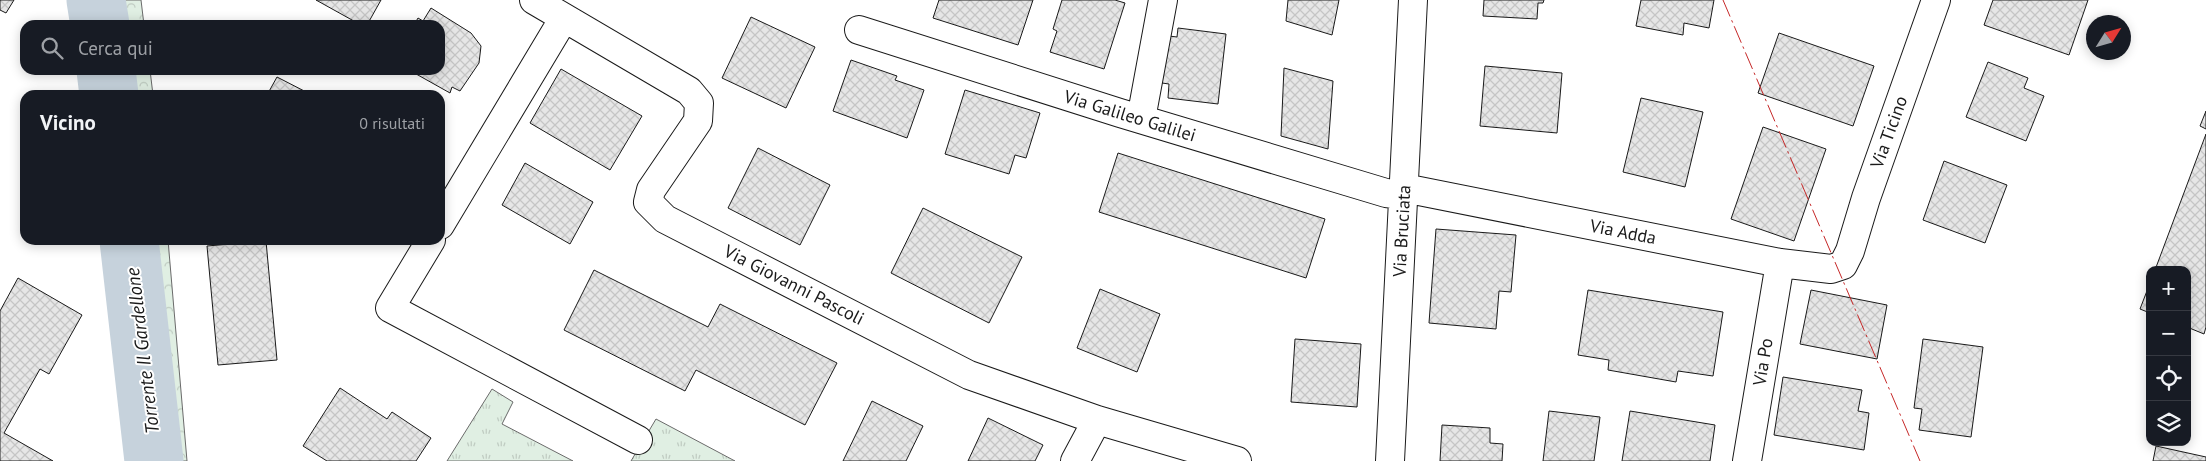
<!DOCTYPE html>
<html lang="it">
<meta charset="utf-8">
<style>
:root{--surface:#171b24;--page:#242831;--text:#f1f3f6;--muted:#9ea1a6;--line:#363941}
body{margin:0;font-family:"PT Sans",sans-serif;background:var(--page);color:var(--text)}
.controls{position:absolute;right:15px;bottom:15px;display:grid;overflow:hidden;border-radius:10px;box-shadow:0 2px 12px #0003}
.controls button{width:45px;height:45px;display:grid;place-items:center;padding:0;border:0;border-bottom:1px solid var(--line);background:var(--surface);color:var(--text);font:25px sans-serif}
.compass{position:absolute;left:2086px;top:15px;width:45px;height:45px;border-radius:50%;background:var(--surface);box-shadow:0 2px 12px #0003;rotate:53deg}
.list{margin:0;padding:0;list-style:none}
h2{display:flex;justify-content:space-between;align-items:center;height:65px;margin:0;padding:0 20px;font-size:21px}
h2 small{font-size:16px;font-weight:400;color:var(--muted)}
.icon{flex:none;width:28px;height:28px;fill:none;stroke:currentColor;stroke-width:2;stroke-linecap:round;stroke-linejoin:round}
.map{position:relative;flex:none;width:2206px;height:461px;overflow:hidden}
.search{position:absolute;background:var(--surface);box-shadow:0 2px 12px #0003;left:20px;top:20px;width:425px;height:55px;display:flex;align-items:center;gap:12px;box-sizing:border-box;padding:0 18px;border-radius:15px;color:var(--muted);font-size:19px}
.panel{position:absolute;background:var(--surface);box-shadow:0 2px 12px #0003;left:20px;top:90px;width:425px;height:155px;border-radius:15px}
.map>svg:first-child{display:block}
.grass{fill:url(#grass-tufts);stroke:#6a6a6a}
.forest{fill:url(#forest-crowns);stroke:#6a6a6a}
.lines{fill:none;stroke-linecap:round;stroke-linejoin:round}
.river{stroke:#c6d2dc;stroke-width:59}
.building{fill:url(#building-cross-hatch);stroke:#1a1a1a}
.minor-casing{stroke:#1a1a1a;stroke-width:30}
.minor{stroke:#fff;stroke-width:28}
.power{stroke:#c62828;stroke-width:1;stroke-dasharray:18 4 2.5 4;stroke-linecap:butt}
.labels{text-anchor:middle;stroke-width:4;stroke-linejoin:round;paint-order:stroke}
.street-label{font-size:18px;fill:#1a1a1a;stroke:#fff}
.water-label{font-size:19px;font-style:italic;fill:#1a1a1a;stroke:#fff}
</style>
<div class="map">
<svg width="2206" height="461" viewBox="0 0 2206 461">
<defs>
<pattern id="grass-tufts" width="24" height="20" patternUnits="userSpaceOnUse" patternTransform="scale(1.25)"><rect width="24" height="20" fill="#e0efe3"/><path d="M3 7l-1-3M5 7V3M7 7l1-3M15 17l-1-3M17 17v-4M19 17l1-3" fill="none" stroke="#c0ccc2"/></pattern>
<pattern id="forest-crowns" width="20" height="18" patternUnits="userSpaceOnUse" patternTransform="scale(1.25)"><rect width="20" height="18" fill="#e0efe3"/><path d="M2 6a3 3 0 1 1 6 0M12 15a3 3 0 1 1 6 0" fill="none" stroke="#c0ccc2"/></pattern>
<pattern id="building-cross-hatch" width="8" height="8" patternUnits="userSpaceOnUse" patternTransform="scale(1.25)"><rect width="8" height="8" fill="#e6e6e6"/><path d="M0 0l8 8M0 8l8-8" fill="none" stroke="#c5c5c5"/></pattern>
</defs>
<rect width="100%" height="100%" fill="#fff"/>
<path class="grass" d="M492 389 513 402 502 424 573 461H447Z
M656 419 735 461H631Z"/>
<path class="forest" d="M81 0H141L144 25H84Z
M88 70H150L153 95H91Z
M106 240H168L187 461H128Z"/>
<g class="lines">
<path class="river" d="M96 0 100 25
M106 70 109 95
M129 240 154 461"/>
</g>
<path class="building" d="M0 0H14L6 13 0 10Z
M316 0H381L367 25H361Z
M939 0H1033L1018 45 933 18Z
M1062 0H1115L1125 3 1104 69 1050 52 1057 31 1053 29Z
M1288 0H1339L1332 35 1286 21Z
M1484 0H1544L1543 3H1538L1537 19 1483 16Z
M1641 0H1714L1709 28 1684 23 1683 35 1636 26Z
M1993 0H2088L2069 55 1984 25Z
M431 8 471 33 481 46 479 63 460 91 452 87 450 93 409 70H440V25H414L418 18 423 21Z
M751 17 815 47 786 108 722 78Z
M1178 28 1226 34 1218 104 1168 98 1169 84 1155 82 1161 35 1177 37Z
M1779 33 1874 66 1853 126 1758 93Z
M851 60 897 76 895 80 924 90 907 138 833 111Z
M1988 62 2028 78 2024 88 2044 96 2026 141 1966 117Z
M1485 66 1562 73 1557 133 1480 126Z
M1284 68 1333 81 1328 149 1281 136Z
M561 69 642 116 610 170 530 123Z
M277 77 312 95H267Z
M965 90 1040 113 1026 158 1015 155 1009 174 945 154Z
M1641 98 1703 112 1685 187 1623 172Z
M2206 111V129L2200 126Z
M1763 127 1826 149 1794 241 1731 219Z
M2206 134V327L2204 334 2187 327V270H2155Z
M758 148 830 185 800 245 728 208Z
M1118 153 1325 219 1306 278 1099 212Z
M1944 161 2007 185 1985 243 1923 220Z
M525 163 593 202 570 244 502 205Z
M923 208 1022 257 989 323 891 273Z
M1436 229 1516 235 1511 292 1499 291 1496 329 1429 323Z
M266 241 277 360 218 365 207 246Z
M594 270 708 327 720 304 837 363 805 425 696 370 685 391 564 330Z
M18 278 82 315 49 374 40 369 4 433 53 461H0V311Z
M2150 283V313L2140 309Z
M1100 289 1160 314 1137 372 1077 348Z
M1588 290 1723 312 1713 376 1678 371 1676 382 1608 370 1609 360 1578 355Z
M1811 290 1887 305 1877 359 1800 344Z
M1295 339 1361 344 1357 407 1291 402Z
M1923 339 1983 347 1971 437 1919 430 1922 409 1914 408Z
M1783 377 1862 390 1858 411 1869 413 1864 450 1774 435Z
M340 388 387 419 392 412 431 438 416 461H327L303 446Z
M872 401 923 426 906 461H843Z
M1549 411 1600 417 1594 461H1543Z
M1630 411 1715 425 1710 461H1622Z
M988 418 1043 445 1035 461H968Z
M1442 425 1490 428V443L1503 444 1502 461H1440Z
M2156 446 2206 457V461H2153Z"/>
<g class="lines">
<g class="minor-casing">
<path id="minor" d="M534 0 689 91 699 103 698 121 651 190 648 202 665 219 969 375 1097 420 1237 461
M859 30 1120 113 1386 193 1403 195
M1141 119 1163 0
M1404 188 1780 263 1831 269 1843 265 1850 251 1866 198 1936 0
M440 225 564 18
M431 240 390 308 638 440
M1075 461 1097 420
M1390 461 1413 0
M1747 461 1780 263"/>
</g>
<use href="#minor" class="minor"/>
<path class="power" d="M1723 0 1920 461"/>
</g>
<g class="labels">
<g class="street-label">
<text transform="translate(1130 116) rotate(17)" y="6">Via Galileo Galilei</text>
<text transform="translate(1889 132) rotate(-70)" y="6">Via Ticino</text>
<text transform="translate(1402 231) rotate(-87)" y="6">Via Bruciata</text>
<text transform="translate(1623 232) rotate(11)" y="6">Via Adda</text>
<text transform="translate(794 285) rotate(27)" y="6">Via Giovanni Pascoli</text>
<text transform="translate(1763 362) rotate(-81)" y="6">Via Po</text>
</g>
<g class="water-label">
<text transform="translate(142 351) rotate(-97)" y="7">Torrente Il Gardellone</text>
</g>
</g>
</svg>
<div class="controls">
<button>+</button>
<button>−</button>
<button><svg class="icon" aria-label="locate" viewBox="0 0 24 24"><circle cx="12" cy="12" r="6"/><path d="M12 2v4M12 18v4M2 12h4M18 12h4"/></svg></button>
<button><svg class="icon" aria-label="layers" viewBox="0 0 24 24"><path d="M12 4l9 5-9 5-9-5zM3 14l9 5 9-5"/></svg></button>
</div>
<svg class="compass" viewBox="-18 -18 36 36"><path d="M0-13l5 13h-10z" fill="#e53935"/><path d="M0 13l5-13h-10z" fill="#9ea1a6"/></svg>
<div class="search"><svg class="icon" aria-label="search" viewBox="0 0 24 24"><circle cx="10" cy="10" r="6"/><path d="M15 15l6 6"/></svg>Cerca qui</div>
<section class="panel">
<h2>Vicino<small>0 risultati</small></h2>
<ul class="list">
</ul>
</section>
</div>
